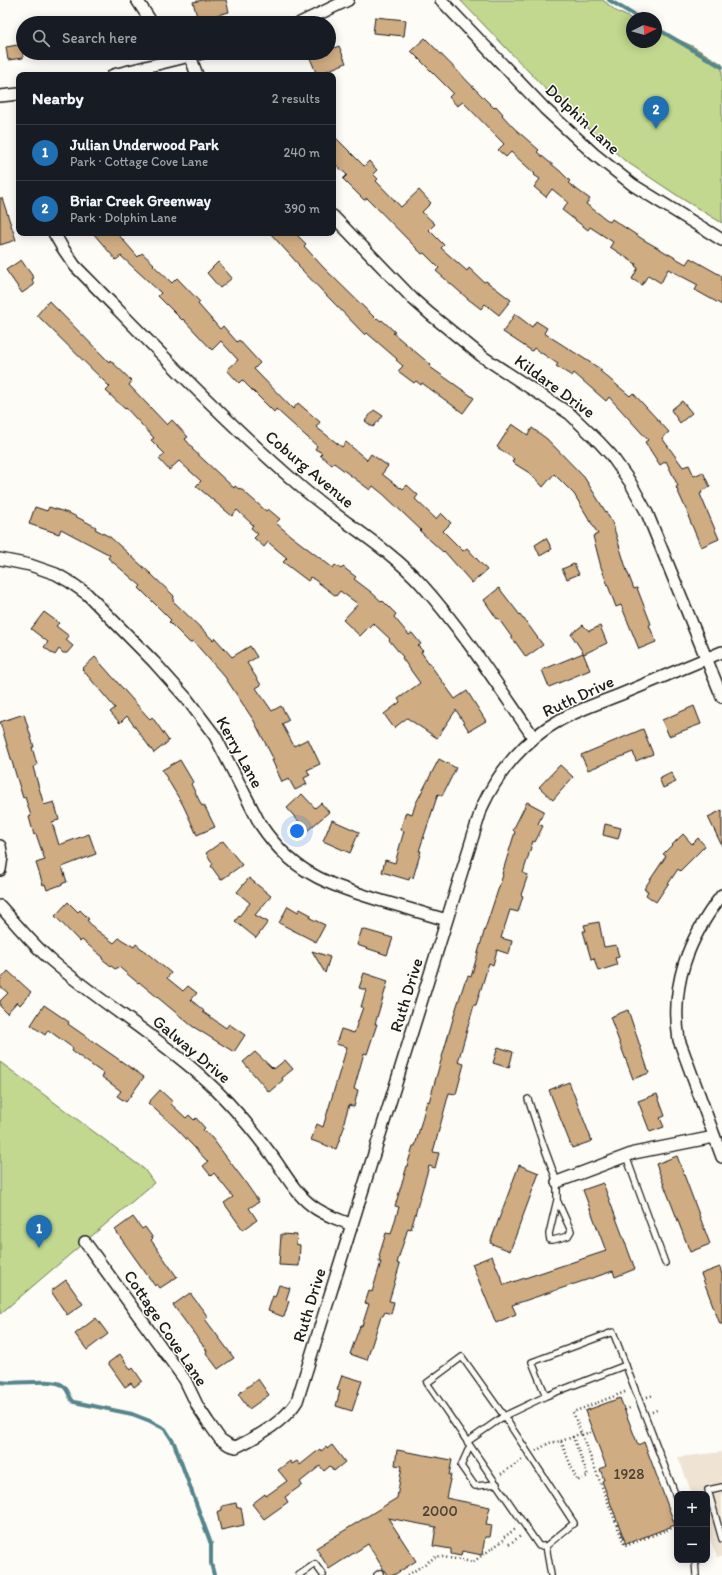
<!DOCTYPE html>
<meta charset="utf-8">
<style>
:root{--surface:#171b24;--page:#242831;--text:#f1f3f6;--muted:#9ea1a6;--line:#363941;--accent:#1f6fb2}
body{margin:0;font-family:Itim,sans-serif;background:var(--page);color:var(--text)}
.controls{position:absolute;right:12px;bottom:12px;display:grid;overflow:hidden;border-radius:8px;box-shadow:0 2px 10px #0003}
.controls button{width:36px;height:36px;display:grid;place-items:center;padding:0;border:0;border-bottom:1px solid var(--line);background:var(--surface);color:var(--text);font:20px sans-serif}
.compass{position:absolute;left:626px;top:12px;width:36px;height:36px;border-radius:50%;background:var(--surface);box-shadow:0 2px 10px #0003;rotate:85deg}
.you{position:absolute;left:297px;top:831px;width:14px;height:14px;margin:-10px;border:3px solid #fff;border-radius:50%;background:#1a73e8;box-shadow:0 0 0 6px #1a73e833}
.badge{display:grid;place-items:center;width:26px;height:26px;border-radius:50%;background:var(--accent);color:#fff;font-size:13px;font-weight:700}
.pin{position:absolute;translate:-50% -33px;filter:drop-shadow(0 1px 2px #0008)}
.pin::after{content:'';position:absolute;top:21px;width:14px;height:12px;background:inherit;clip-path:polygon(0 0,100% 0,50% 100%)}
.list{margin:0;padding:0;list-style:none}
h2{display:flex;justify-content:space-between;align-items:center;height:52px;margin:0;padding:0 16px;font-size:17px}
h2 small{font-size:13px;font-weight:400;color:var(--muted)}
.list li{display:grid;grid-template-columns:26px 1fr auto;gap:12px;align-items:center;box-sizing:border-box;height:56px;padding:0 16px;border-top:1px solid var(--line)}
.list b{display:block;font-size:15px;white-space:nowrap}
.list p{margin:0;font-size:13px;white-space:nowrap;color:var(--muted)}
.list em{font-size:13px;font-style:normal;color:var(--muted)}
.icon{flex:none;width:22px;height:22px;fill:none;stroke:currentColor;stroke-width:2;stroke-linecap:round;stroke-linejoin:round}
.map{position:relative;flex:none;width:722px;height:1575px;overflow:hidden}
.search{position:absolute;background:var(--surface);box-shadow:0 2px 10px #0003;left:16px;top:16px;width:320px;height:44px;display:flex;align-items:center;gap:10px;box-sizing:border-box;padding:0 14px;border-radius:22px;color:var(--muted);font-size:15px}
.panel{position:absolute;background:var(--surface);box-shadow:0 2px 10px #0003;left:16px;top:72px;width:320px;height:164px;border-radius:8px}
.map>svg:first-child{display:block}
.built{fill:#efe4d4}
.green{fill:#c1d88e;stroke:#6e7a55}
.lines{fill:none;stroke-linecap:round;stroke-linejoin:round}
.stream{stroke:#54858a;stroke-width:4}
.building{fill:#cfac82;stroke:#1c1c1c}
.lane-casing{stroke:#1c1c1c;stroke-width:8}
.street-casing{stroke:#1c1c1c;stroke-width:14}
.path{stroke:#1c1c1c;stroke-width:2.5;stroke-dasharray:1 3;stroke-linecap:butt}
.lane{stroke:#fdfcf7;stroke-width:5.5}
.street{stroke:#fdfcf7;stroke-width:11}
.labels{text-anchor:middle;stroke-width:3;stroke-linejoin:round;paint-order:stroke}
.number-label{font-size:15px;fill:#494036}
.street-label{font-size:17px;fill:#1c1c1c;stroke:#fdfcf7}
</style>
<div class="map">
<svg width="722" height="1575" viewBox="0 0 722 1575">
<rect width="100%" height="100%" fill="#fdfcf7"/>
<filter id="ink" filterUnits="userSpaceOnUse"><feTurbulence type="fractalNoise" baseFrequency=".025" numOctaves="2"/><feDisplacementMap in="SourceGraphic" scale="8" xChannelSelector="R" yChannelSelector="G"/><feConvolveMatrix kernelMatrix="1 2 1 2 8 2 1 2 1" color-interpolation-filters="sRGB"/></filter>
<g filter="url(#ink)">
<path class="built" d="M722 1452V1557H717L707 1532V1494H692L678 1457Z"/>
<path class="green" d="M460 0H603L616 11 632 19V42H656V29L692 46 722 64V223L684 200 624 160 555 99Z
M0 1062 144 1169 154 1183 0 1314Z"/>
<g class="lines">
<path class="stream" d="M609 0 639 18
M656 28 722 67
M0 1382C16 1385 51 1378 62 1385 70 1390 68 1398 74 1402L132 1414 150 1421 165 1429 174 1443 211 1544V1563L214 1575"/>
</g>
<path class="building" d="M203 0H226L229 12 198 20 193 2Z
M375 17 406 20 404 36 373 33Z
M425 38 485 99 494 108 496 106 503 114 502 115 514 128 539 150 537 152 560 171 570 181 568 183 590 199 586 204 610 222 612 219 644 240 686 264 690 258 722 276V305L695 290 698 285 668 269 661 283 648 275 642 285 632 279 638 268 635 266 636 264 610 247 613 242 590 227 588 230 562 210 568 202 552 189 546 197 534 187 540 179 534 175 535 174 511 152 506 157 498 150 504 144 463 102 457 106 449 97 453 93 411 51Z
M23 44V58L8 60 6 47Z
M339 46 346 63 317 75 310 58 322 53H329V50Z
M333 135 364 166 369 161 377 170 373 174 378 179 376 181 401 207 419 190 431 203 422 212 435 224 429 230 444 245 441 248 467 271 469 268 484 282 486 281 511 300 499 315 485 304 481 309 468 299 436 271 439 268 424 253 422 254 367 198 364 200 343 179 347 175 333 162Z
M0 198H2L16 240 0 245Z
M93 233H117L138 257 142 253 154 264 153 265 172 283 177 278 200 302 198 304 220 329 223 326 237 342 239 340 260 363 254 369 293 409 298 403 320 422 316 427 342 447 346 442 367 460 371 454 388 466 382 474 400 488 401 487 403 489 407 485 418 495 415 499 436 519 441 513 451 523 443 531 463 551 467 548 487 570 472 583 444 551 443 552 420 531 421 530 383 494 373 486 370 490 334 463 332 465 320 455 322 453 315 449 317 446 276 409 274 412 242 380 239 383 227 370 238 360 221 341 212 350 183 319 182 320 158 296 161 293 121 256 116 260Z
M270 233H295L306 244 304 246 323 267 376 319 377 318 381 321 382 320 395 332 393 333 431 365 430 367 474 398 463 413 422 383 421 385 416 381 414 383 398 371 403 366 396 360 397 359 367 333 365 335 298 266 299 265Z
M21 260 34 278 32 279 34 285 22 293 6 270Z
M218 262 232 278 220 288 207 273Z
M49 301 109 362 110 360 132 381 129 385 167 425 172 420 188 437 185 439 193 448 192 449 234 488 235 486 239 489 240 488 266 511 268 509 280 519 276 523 291 536 333 568 335 565 341 569 343 567 356 577 354 579 371 592 382 602 383 601 396 614 394 617 409 635 412 633 421 644 418 646 423 651 421 652 455 699 467 691 486 721 469 731 456 710 437 738 407 718 394 728 384 714 400 702 398 699 420 683 402 658 403 657 389 640 390 639 373 623 360 636 343 620 358 604 340 591 336 596 311 577 308 581 283 562 287 558 268 542 264 547 254 538 258 534 251 528 253 525 237 510 232 516 207 495 196 486 201 481 179 461 169 470 159 459 165 454 151 440 154 438 126 408 125 409 106 391 110 387 37 315Z
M515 314 532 327 536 321 547 328 544 333 602 370 600 371 630 396 633 393 669 432 662 438 683 467 689 465 694 476 703 472 710 487 701 491 702 493 700 494 719 539 701 547 688 516H689L676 487 678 486 666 461 660 465 645 442 648 440 609 397 606 401 574 373 572 376 556 366 558 364 534 348 532 351 503 332Z
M682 401 692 413 680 423 671 410Z
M374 410 383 416 373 427 365 421Z
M512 424 528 435 532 428 547 439 584 477 612 522 627 571 634 589 637 588 651 624 649 625 656 642 639 649 621 605 616 607 601 567 593 536 598 534 574 494 554 474 543 487 531 474 512 462 514 459 497 447Z
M35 507 47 511 49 507 71 514 96 527 95 529 110 537 151 574 174 596 173 601 213 640 215 638 232 657 250 646 257 657 247 663 261 685 256 688 272 711 281 706 289 720 282 724 294 746 308 739 320 764 307 770 310 775 304 778 307 784 295 790 289 779 282 782 272 760H274L254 721 225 677 193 641 190 643 169 622 171 620 139 588 141 586 108 558 110 555 61 529 59 534 29 524Z
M546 538 552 549 540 556 535 545Z
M574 564 579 574 567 579 562 569Z
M499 588 523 619H524L543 645 526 657 498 618 497 619 484 600Z
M44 612 59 623 56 626 69 636 66 640 73 646 67 653H63L59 649 55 655 44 647 48 642 31 629Z
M583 625 589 631 600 626 607 643 584 654 571 634Z
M583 653 590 670 549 687 542 670Z
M95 657 147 716 150 719 152 717 169 741 154 753 127 716 120 723 110 712 115 708 82 669Z
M694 706 701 724 669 736 662 720Z
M24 714 34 747H32L37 765 33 767 44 805 54 802 57 812 59 820 52 822 59 845 89 834 96 854 62 867 67 882 63 883V884L47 890 45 884 43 885 36 863 45 860 36 834 34 835 29 817 31 816 25 797 23 798 0 722Z
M643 729 653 754 636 761 633 752 588 770 581 755Z
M439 759 456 768 442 796 438 794 419 851H421L413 878 410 877 409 880 382 872 385 860 395 863 404 831 400 830 406 812 412 814 416 803Z
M180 760 193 782 191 784 202 806 204 805 215 827 197 835 183 805 162 770Z
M560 765 573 777 553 800 539 787Z
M671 772 676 782 663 788 659 778Z
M302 794 315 808 321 803 329 812 307 831 287 808Z
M527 802 544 811 538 824 543 826 535 842 533 841 523 873 528 875 521 895 523 896 518 912 510 910 501 938 512 941 509 954 497 950 493 965 489 963 476 1005H474L458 1062 464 1064 456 1094 449 1093 433 1152 439 1153 435 1168 429 1166 411 1229 408 1228 397 1263 400 1264 389 1301 394 1302 391 1314 385 1312 383 1316H381L367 1360 350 1354 360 1326H362L369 1304 365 1303 369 1291 372 1292 381 1262H379L380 1257 379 1256 386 1233 391 1234 399 1207 395 1206 413 1146H415L427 1101 429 1102 455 1012 465 981H466L468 976 471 977 484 932 503 875 502 874 515 832 513 830Z
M722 810V846L708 817Z
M332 820 359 832 350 853 323 841Z
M605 824 621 828 618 839 603 835Z
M683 834 692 844 698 838 705 846 680 871 678 869 656 902 646 895 648 891 644 889 666 856 663 854Z
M223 841 242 865 221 880 211 866 213 864 206 853Z
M249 878 271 896 255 915 268 922 256 938 235 921 250 903 237 892Z
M68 902 78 912 80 910 89 919 87 920 95 929 114 943 119 938 134 947 136 944 171 973 167 978 183 991 188 986 197 993 191 1000 204 1011 203 1012 226 1028 229 1024 245 1035 234 1052 192 1026 139 982 138 983 119 967 115 969 102 959 103 957 82 940 80 942 55 916Z
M288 906 298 912 300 909 311 915 310 918 325 925 316 942 279 923Z
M599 922 604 947 616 945 619 957 615 958 617 965 598 971 594 958 591 959 583 931H586L584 925Z
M362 929 393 938 387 955 357 945Z
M312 951 330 957 325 973Z
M8 971 31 992 20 1005 17 1002 7 1013 0 1006V1001L8 993 0 986V980Z
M364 973 388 981 375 1024H377L367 1054 364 1053 354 1089 358 1090 354 1107 349 1105 343 1125H345L336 1149 311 1140 317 1124 323 1127 347 1047 336 1044 341 1029 354 1033 363 1007H361L366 990 359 988Z
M44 1005 69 1022 68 1024 144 1077 126 1102 117 1096 121 1091 102 1077 104 1074 72 1051 73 1048 48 1030 45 1035 31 1025Z
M628 1010 649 1073 633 1079 610 1017Z
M498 1047 513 1052 509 1068 493 1063Z
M255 1052 272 1068 273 1067 274 1069 285 1060 293 1069 282 1078 283 1080 269 1092 243 1062Z
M569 1082 592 1141 572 1148 549 1090Z
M160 1090 173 1102 171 1104 186 1118 189 1115 194 1120 196 1118 205 1128 203 1130 212 1138 243 1179 259 1202 249 1208 257 1220 243 1230 224 1203 233 1197 214 1173 211 1176 203 1166 208 1162 176 1128 148 1103Z
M657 1094 665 1116 660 1118 664 1127 650 1132 638 1101Z
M677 1156 710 1244 690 1252 656 1164Z
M519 1165 539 1173 510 1251 490 1243Z
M603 1183 635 1269 615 1277 613 1271 512 1305 516 1314 496 1323 472 1264 492 1256 504 1285 606 1251 583 1190Z
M133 1217 142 1229 145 1227 153 1238 151 1240 177 1277 160 1288 157 1284 155 1286 115 1230Z
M281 1234 297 1235 296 1244 300 1245 299 1266 279 1265Z
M720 1267 722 1275V1324H720L701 1274Z
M66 1280 83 1304 67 1315 51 1291Z
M279 1285 290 1288 286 1300 289 1301 284 1317 268 1311 273 1296 275 1297Z
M190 1293 208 1317 205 1319 234 1358 218 1369 206 1353 207 1351 173 1305Z
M96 1318 108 1334 87 1350 75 1334Z
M120 1354 131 1370 133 1368 142 1381 134 1387 131 1383 125 1387 108 1363Z
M342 1375 362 1381 352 1411 336 1406 340 1391 337 1390Z
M258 1379 269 1395 249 1409 238 1394Z
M620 1398 638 1445 644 1442 675 1525 626 1544 602 1481 604 1480 600 1469 606 1466 585 1411Z
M332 1445 345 1462 334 1471 330 1466 324 1471 320 1466 300 1482 302 1485 285 1497 288 1502 264 1519 252 1504 265 1494 266 1496 287 1481 278 1470 290 1461 292 1464 297 1461 300 1465 320 1449 321 1451 326 1447 327 1449Z
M397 1450 452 1460 449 1475H451L446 1498 490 1507 486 1524 492 1525 490 1537H485L482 1555 462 1551 461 1556 451 1554V1549L433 1546 436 1527 388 1518 416 1561 394 1575H387L368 1544 329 1569 316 1548 397 1498 402 1466 395 1465Z
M236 1503 237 1508 241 1507 244 1525 221 1530 217 1512 222 1510V1506Z"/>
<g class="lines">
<g class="lane-casing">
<path id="lane" d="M528 1099 543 1144 557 1182V1200L571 1231 568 1236 553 1240H550L549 1234 557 1200
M626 1156 665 1263
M462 1357 504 1416 574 1523 546 1546H539L427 1383Z
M626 1365 546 1396 532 1362 613 1332 677 1499
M467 1442 504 1416 546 1396
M470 1446 461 1466 475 1486 497 1484
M722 1487 708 1490 722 1539
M546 1546 551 1575
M695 1560 696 1575
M299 1575 315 1564 323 1575
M377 1575 380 1573"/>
</g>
<g class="street-casing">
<path id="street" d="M137 0 152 23
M441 0 545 109 594 154 633 185 722 240
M300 23 348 0
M190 56 197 75
M113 75 202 53
M0 96 19 94
M333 216 413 299 430 314 483 357 570 414 599 442 611 455 630 482 647 513 722 697
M54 233 62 247 75 266C149 341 221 418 301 487 340 521 387 546 422 585 464 632 498 686 534 738
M0 559 30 565 56 574 70 582 87 594 154 662 187 699 215 736 260 824C268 836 277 847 288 857 314 881 349 891 382 901 404 907 425 914 447 920
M0 846 2 857 0 870
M722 895C688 939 670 985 679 1040L722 1157
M0 906C17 925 33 945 52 961 100 1002 154 1034 201 1076 227 1099 249 1125 270 1153 283 1170 294 1192 311 1205 323 1215 338 1219 352 1225
M557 1182 634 1153 714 1137
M85 1242 185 1380 198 1407 208 1422 220 1439 229 1445 236 1447C257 1437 285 1421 297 1401L482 807C498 772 525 739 560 720 580 709 602 702 624 693 657 679 689 666 722 652"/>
</g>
<path class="path" d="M625 1392 573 1412 625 1546 677 1526
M647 1397 654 1395
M625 1410 632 1407
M652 1412 659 1409
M582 1435 593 1431
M561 1441 573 1437
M536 1451 549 1443 561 1441 577 1481 588 1476 573 1437 581 1433
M501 1474 523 1459
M504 1537 517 1528
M509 1544 522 1535
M408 1575 437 1556 473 1562 505 1539"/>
<use href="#lane" class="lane"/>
<use href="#street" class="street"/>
</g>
</g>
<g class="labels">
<g class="number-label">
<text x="629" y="1479">1928</text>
<text x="440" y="1516">2000</text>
</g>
<g class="street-label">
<text transform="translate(583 119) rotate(43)" y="6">Dolphin Lane</text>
<text transform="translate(555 386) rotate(36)" y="6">Kildare Drive</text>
<text transform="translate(310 469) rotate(40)" y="6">Coburg Avenue</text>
<text transform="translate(578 696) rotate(-25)" y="6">Ruth Drive</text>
<text transform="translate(240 752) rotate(61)" y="6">Kerry Lane</text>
<text transform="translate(406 995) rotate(-73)" y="6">Ruth Drive</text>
<text transform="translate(192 1049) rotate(40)" y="6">Galway Drive</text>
<text transform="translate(309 1305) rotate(-73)" y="6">Ruth Drive</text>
<text transform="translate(166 1328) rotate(56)" y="6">Cottage Cove Lane</text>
</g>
</g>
</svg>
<div class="controls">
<button>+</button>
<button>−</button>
</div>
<svg class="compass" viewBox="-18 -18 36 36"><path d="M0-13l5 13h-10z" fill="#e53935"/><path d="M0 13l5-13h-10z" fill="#9ea1a6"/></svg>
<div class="you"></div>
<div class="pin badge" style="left:39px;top:1248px">1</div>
<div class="pin badge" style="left:656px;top:129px">2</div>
<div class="search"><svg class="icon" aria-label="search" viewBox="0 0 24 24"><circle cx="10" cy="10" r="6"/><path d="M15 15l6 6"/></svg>Search here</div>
<section class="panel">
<h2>Nearby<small>2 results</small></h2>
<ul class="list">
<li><span class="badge">1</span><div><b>Julian Underwood Park</b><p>Park · Cottage Cove Lane</p></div><em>240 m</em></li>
<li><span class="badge">2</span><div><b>Briar Creek Greenway</b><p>Park · Dolphin Lane</p></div><em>390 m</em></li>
</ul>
</section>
</div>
